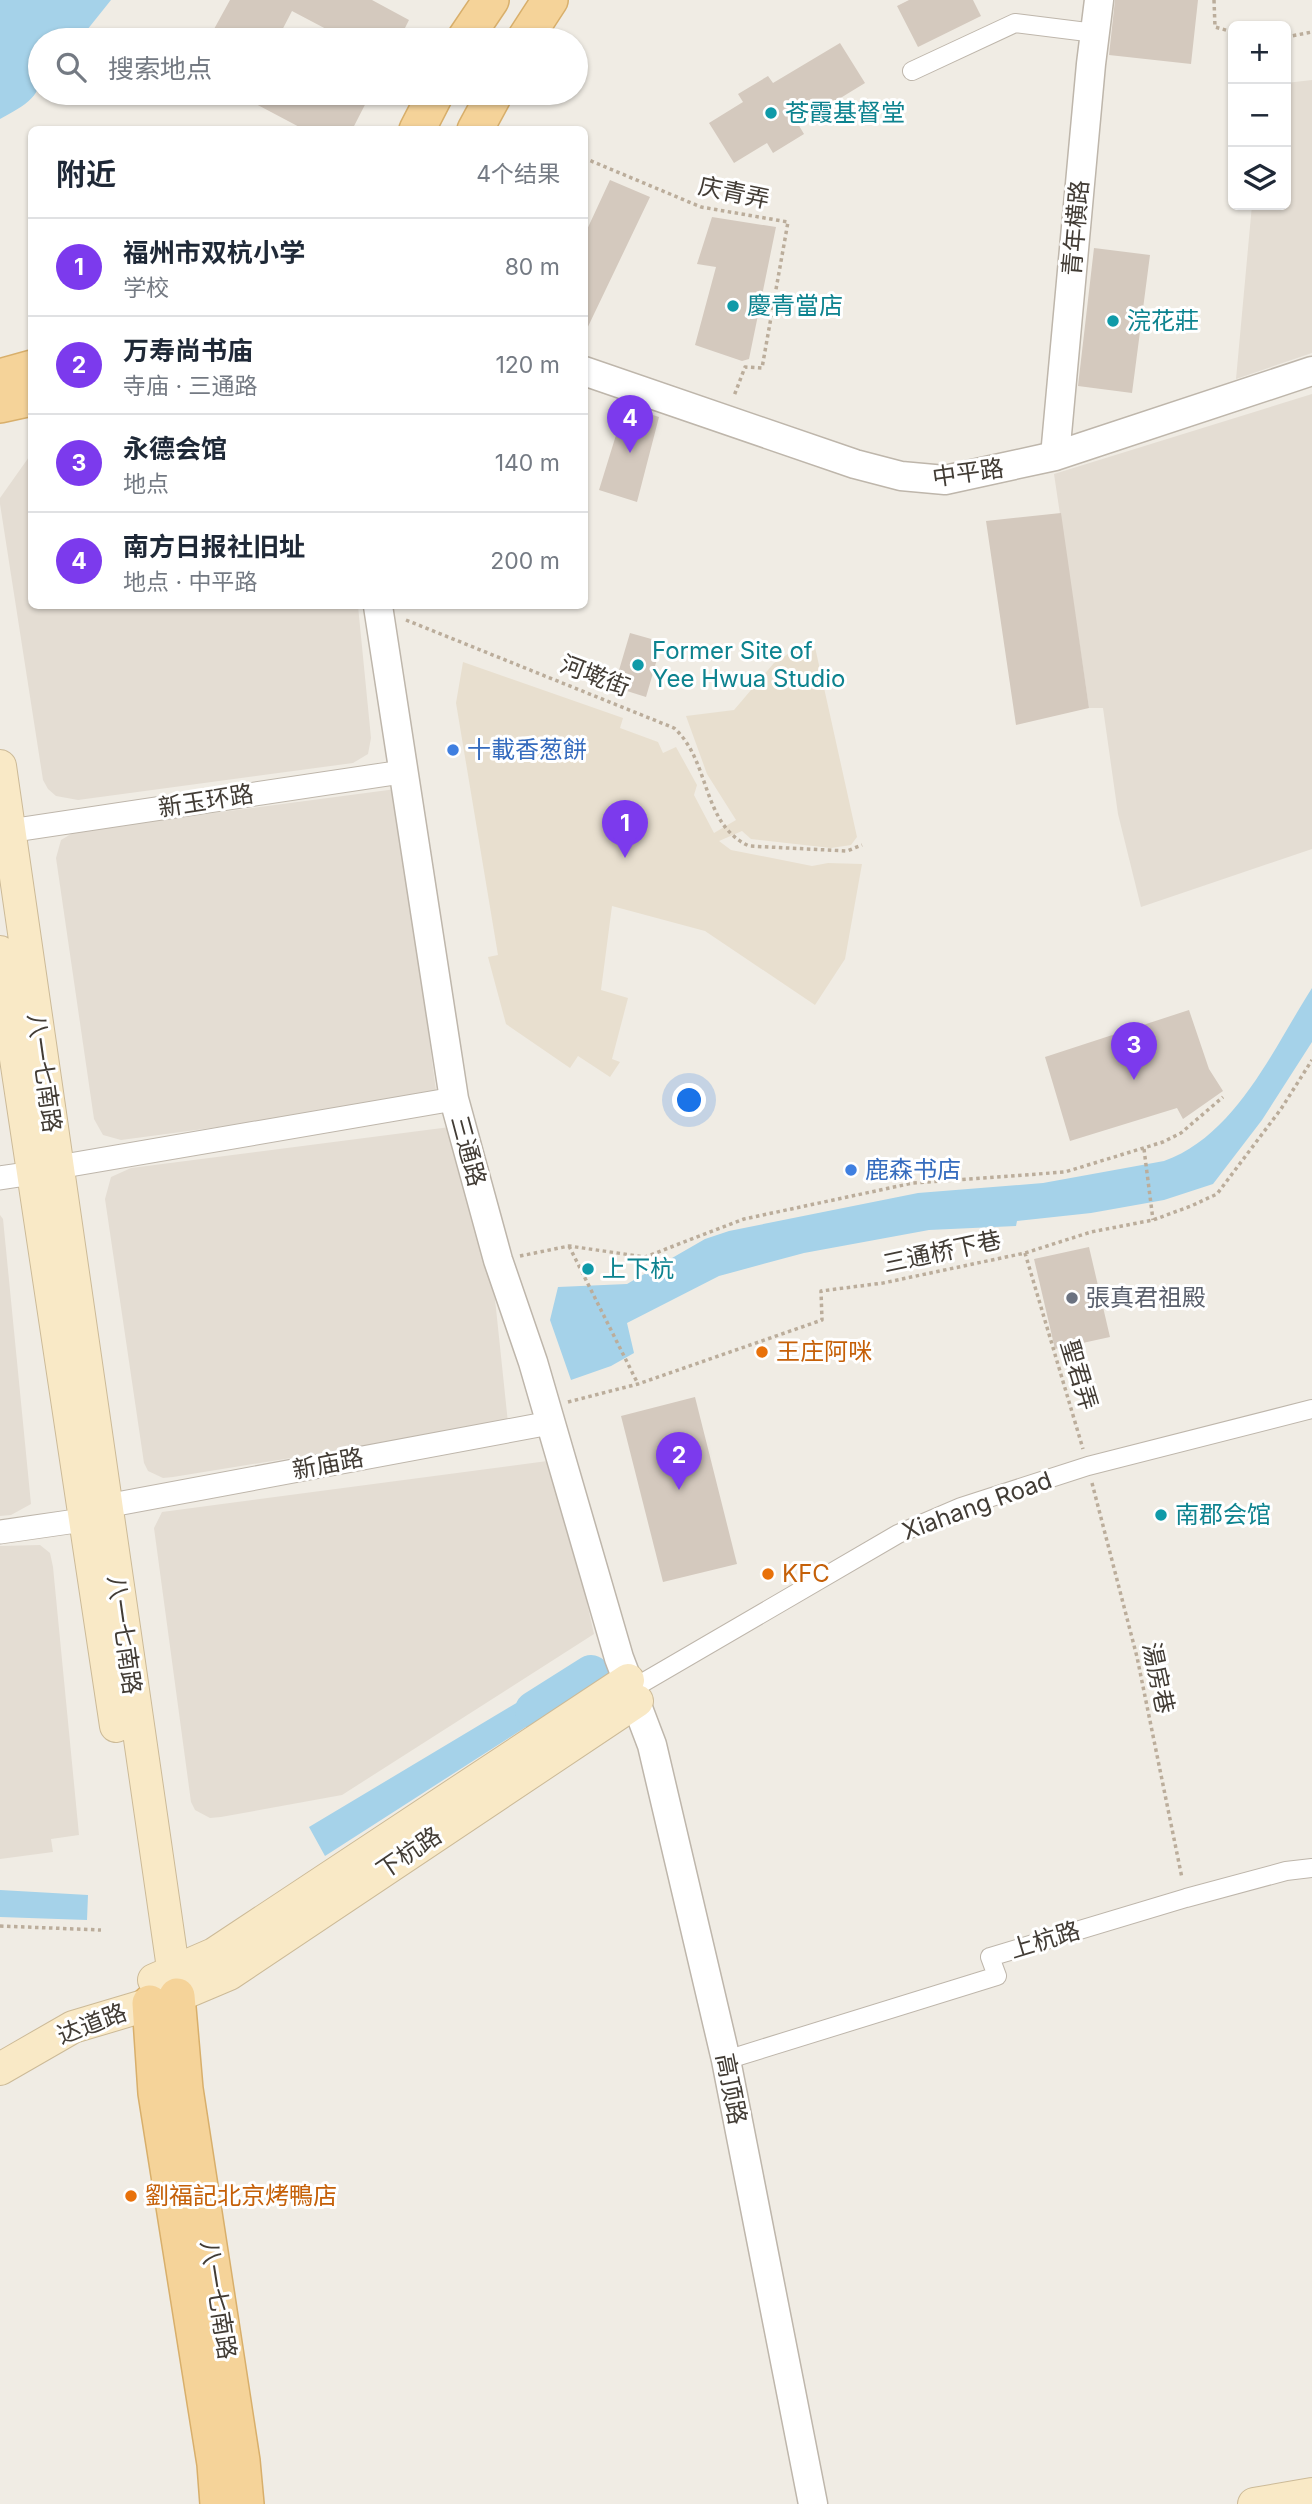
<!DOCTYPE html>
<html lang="zh">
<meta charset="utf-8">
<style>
:root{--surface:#fff;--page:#f6f6f7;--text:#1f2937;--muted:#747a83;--line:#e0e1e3;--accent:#7c3aed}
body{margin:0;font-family:Inter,"Noto Sans SC",sans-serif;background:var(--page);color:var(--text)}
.controls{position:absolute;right:21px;top:21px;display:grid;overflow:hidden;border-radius:10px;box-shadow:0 2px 5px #0004}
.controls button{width:63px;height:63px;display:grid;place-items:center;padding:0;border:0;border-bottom:2px solid var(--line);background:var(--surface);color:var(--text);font:35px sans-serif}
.you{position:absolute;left:690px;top:1101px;width:24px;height:24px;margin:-18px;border:5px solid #fff;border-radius:50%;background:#1a73e8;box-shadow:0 0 0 10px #1a73e833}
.badge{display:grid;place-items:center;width:46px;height:46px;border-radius:50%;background:var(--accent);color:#fff;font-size:23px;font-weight:700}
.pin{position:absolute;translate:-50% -58px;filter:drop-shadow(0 2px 4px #0008)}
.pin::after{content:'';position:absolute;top:37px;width:24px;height:21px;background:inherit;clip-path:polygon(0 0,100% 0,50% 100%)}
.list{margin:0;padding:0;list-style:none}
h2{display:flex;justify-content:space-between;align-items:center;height:91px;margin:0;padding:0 28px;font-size:30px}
h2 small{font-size:23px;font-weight:400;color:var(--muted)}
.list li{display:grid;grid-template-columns:46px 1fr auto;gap:21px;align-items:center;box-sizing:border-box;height:98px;padding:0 28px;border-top:2px solid var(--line)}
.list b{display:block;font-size:26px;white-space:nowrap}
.list p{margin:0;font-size:23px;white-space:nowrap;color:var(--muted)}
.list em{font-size:23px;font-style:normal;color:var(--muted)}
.icon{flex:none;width:38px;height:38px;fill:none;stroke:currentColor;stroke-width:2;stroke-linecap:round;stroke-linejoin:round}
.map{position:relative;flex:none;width:1312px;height:2504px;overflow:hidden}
.search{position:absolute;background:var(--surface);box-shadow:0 2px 5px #0004;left:28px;top:28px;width:560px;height:77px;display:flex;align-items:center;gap:18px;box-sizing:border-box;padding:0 24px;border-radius:38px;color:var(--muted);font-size:26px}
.panel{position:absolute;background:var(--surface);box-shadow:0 2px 5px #0004;left:28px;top:126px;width:560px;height:483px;border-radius:10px}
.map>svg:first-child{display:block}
.residential{fill:#e4ddd3}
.education{fill:#e8dfcf}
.water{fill:#a5d2e9}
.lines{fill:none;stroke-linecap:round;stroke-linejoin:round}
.river{stroke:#a5d2e9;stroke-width:38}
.building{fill:#d4c9be}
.pedestrian-casing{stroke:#beb6ab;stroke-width:20}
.minor-casing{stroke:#beb6ab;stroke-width:25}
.tertiary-casing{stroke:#beb6ab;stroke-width:31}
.secondary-casing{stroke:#ccba97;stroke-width:34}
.primary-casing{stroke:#d8af6b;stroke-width:38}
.path{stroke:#bbad9b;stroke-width:3.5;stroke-dasharray:3.5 3.5;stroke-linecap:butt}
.pedestrian{stroke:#fff;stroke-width:18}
.minor{stroke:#fff;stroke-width:23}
.tertiary{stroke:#fff;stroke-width:28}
.secondary{stroke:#f9e9c6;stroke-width:32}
.primary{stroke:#f5d399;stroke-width:35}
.culture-dot{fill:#0f9aa8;stroke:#fff;stroke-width:2.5}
.shop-dot{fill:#3f7fe0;stroke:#fff;stroke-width:2.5}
.worship-dot{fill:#6b7280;stroke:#fff;stroke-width:2.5}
.food-dot{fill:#e8710a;stroke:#fff;stroke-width:2.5}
.labels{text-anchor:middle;stroke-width:6;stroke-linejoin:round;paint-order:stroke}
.culture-label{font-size:24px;fill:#0d838f;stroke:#fff;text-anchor:start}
.street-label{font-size:24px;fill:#423c35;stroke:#fff}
.shop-label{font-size:24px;fill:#366cbe;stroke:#fff;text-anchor:start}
.worship-label{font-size:24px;fill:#5b616d;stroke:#fff;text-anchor:start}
.food-label{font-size:24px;fill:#c56008;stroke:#fff;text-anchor:start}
</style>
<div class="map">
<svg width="1312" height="2504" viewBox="0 0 1312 2504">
<rect width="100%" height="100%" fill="#f0ece4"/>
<path class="residential" d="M1312 80V353L1236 379 1252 205H1286V83Z
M1312 394V849L1141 907 1118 814 1103 708H1089L1054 474Z
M29 457H31L32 606H358L371 738 368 754 353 763 78 800 56 796 48 789 43 780 0 504V498Z
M396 789 437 1098 121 1140 103 1135 94 1119 56 858 61 840 76 831Z
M450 1127 495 1299 508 1423 173 1477 163 1478 148 1471 144 1463 105 1199 111 1177 131 1168Z
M0 1215 3 1219 31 1504 11 1515 0 1516Z
M555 1460 594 1634 342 1795 221 1817 210 1818 195 1810 191 1802 154 1528 162 1512Z
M40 1545 50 1553 53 1567 79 1835 51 1839 53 1852 0 1859V1546Z"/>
<path class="education" d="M813 638 857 837 851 845 831 848 751 839 742 831 719 841 731 850 812 866 828 863 862 864 845 959 815 1005 705 931 612 906 601 990 628 998 612 1059 620 1062 610 1077 578 1056 570 1068 506 1024 488 957 498 955 456 703 463 662 623 718 620 728 658 742 663 753 676 747 697 785 694 795 714 833 736 820 707 774 686 716 734 710 774 663Z"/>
<path class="water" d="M0 0H111L79 40H40C40 90 47 94 0 119Z
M1312 988V1042L1262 1120 1213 1184 1164 1200 1091 1213 1017 1221 1016 1226 929 1230 804 1253 719 1276 627 1323 634 1353 611 1366 571 1380 550 1320 558 1287 627 1284 705 1239 729 1231 918 1193 1043 1183 1164 1161C1236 1135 1273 1049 1312 988Z
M570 1671 582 1691 325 1856 309 1827Z
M0 1890 88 1895 87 1920 0 1917Z"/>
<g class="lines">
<path class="river" d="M534 1710 591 1674"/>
</g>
<path class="building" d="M230 0H372L409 20 399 40H347L292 11 277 40H208Z
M909 0H973L981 16 918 47 897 6Z
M1115 0H1198L1191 64 1109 55Z
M840 43 865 83 798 124 804 134 773 153 767 143 734 163 709 123 743 102 738 94 768 76 773 83Z
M235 93H371L352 130H305Z
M610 180 650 197 584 335V236Z
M712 217 776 227 749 359 742 361 695 345 716 267 697 264Z
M1094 248 1150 255 1132 393 1078 386Z
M625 406 659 417 637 502 599 490Z
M1061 513 1089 708 1016 725 986 521Z
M630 633 662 642 646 697 614 687Z
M1189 1010 1209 1069 1223 1091 1183 1119 1177 1108 1070 1141 1045 1057Z
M1089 1247 1110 1337 1055 1349 1034 1259Z
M695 1397 737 1564 663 1582 621 1416Z"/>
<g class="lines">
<g class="pedestrian-casing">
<path id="pedestrian" d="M912 71 1015 23 1095 33
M632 1689 898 1534 961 1507 1088 1466 1312 1409
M726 2060 997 1976 990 1957 1186 1898 1286 1871 1312 1868"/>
</g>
<g class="minor-casing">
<path id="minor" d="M9 831 402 772
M58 1167 454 1099
M0 1178 33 1173
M106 1506 550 1423
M0 1532 83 1520"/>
</g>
<g class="tertiary-casing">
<path id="tertiary" d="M584 371 855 464 901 476 945 480 1055 456 1312 371
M1055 456 1091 64 1099 0
M378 606 454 1099 498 1260 533 1362 619 1658 652 1745 726 2060 813 2504"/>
</g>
<g class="secondary-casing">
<path id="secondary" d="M0 766 177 1996
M0 952 116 1726
M154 1980 214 1954 628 1680
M0 2069 73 2027 177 1996 229 1974 637 1701
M1254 2504 1312 2494"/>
</g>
<g class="primary-casing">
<path id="primary" d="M464 40 491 0
M524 40 550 0
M417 130 436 93
M475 130 495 93
M0 377 32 368
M0 405 32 398
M177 1996 185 2089 242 2461 246 2504
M150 2003 156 2093 215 2464 218 2504"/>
</g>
<path class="path" d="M1214 0 1215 27 1233 32
M1286 37 1312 32
M584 158 701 207 788 222 762 368 745 367 734 396
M406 620 674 728C711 761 701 824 749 846L847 851 862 845
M1144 1149 1153 1220
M569 1246 638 1384
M1025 1253 1083 1449
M520 1256 569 1246 645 1257 744 1219 913 1183 1065 1172 1163 1142 1181 1133 1223 1097
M568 1402 638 1384 822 1320 821 1291 883 1283 1025 1253 1091 1232 1153 1220 1191 1206 1217 1194 1281 1109 1312 1060
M1092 1483 1137 1657 1182 1878
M0 1926 101 1930"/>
<use href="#pedestrian" class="pedestrian"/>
<use href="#minor" class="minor"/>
<use href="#tertiary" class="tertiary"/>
<use href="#secondary" class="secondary"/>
<use href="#primary" class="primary"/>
</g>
<g class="culture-dot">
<circle cx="771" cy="113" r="7"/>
<circle cx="733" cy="306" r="7"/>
<circle cx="1113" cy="321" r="7"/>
<circle cx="638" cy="665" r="7"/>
<circle cx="588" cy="1269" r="7"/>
<circle cx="1161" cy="1515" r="7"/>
</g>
<g class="shop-dot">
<circle cx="453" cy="750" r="7"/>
<circle cx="851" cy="1170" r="7"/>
</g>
<circle class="worship-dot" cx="1072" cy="1298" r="7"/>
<g class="food-dot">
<circle cx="762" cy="1352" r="7"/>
<circle cx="768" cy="1574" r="7"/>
<circle cx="131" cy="2196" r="7"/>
</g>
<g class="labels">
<g class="culture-label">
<text x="785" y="121">苍霞基督堂</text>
<text x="747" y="314">慶青當店</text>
<text x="1127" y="329">浣花莊</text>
<text x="652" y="659">Former Site of<tspan x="652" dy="28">Yee Hwua Studio</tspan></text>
<text x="602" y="1277">上下杭</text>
<text x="1175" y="1523">南郡会馆</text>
</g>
<g class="street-label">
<text transform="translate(734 193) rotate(12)" y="8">庆青弄</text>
<text transform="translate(1076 228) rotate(-85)" y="8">青年横路</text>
<text transform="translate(968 473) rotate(-8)" y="8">中平路</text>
<text transform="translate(595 676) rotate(21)" y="8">河墘街</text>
<text transform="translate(206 801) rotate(-9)" y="8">新玉环路</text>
<text transform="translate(44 1073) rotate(82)" y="8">八一七南路</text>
<text transform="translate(468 1151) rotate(75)" y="8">三通路</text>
<text transform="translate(942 1252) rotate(-12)" y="8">三通桥下巷</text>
<text transform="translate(1079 1375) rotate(73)" y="8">聖君弄</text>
<text transform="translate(328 1464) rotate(-11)" y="8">新庙路</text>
<text transform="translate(977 1506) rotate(-20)" y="8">Xiahang Road</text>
<text transform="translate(124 1635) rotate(82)" y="8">八一七南路</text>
<text transform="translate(1158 1678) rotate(78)" y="8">湯房巷</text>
<text transform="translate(409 1853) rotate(-34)" y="8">下杭路</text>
<text transform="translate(1045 1940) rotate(-17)" y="8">上杭路</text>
<text transform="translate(92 2024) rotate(-21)" y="8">达道路</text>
<text transform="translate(731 2089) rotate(79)" y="8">高顶路</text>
<text transform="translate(218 2300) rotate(81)" y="8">八一七南路</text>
</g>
<g class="shop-label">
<text x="467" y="758">十載香葱餅</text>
<text x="865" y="1178">鹿森书店</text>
</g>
<g class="worship-label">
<text x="1086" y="1306">張真君祖殿</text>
</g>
<g class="food-label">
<text x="776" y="1360">王庄阿咪</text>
<text x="782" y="1582">KFC</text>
<text x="145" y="2204">劉福記北京烤鴨店</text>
</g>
</g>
</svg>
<div class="controls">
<button>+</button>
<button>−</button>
<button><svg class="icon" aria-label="layers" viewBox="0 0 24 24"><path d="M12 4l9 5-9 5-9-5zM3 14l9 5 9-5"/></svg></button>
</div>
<div class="you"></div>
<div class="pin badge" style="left:625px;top:858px">1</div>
<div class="pin badge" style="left:679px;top:1490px">2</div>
<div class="pin badge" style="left:1134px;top:1080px">3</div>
<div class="pin badge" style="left:630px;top:453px">4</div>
<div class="search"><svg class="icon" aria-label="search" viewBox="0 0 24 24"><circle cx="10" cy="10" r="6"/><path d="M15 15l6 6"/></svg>搜索地点</div>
<section class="panel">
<h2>附近<small>4个结果</small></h2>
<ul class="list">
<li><span class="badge">1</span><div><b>福州市双杭小学</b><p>学校</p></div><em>80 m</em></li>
<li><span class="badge">2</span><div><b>万寿尚书庙</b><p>寺庙 · 三通路</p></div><em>120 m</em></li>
<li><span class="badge">3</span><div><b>永德会馆</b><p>地点</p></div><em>140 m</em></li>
<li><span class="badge">4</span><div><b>南方日报社旧址</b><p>地点 · 中平路</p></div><em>200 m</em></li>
</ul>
</section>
</div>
